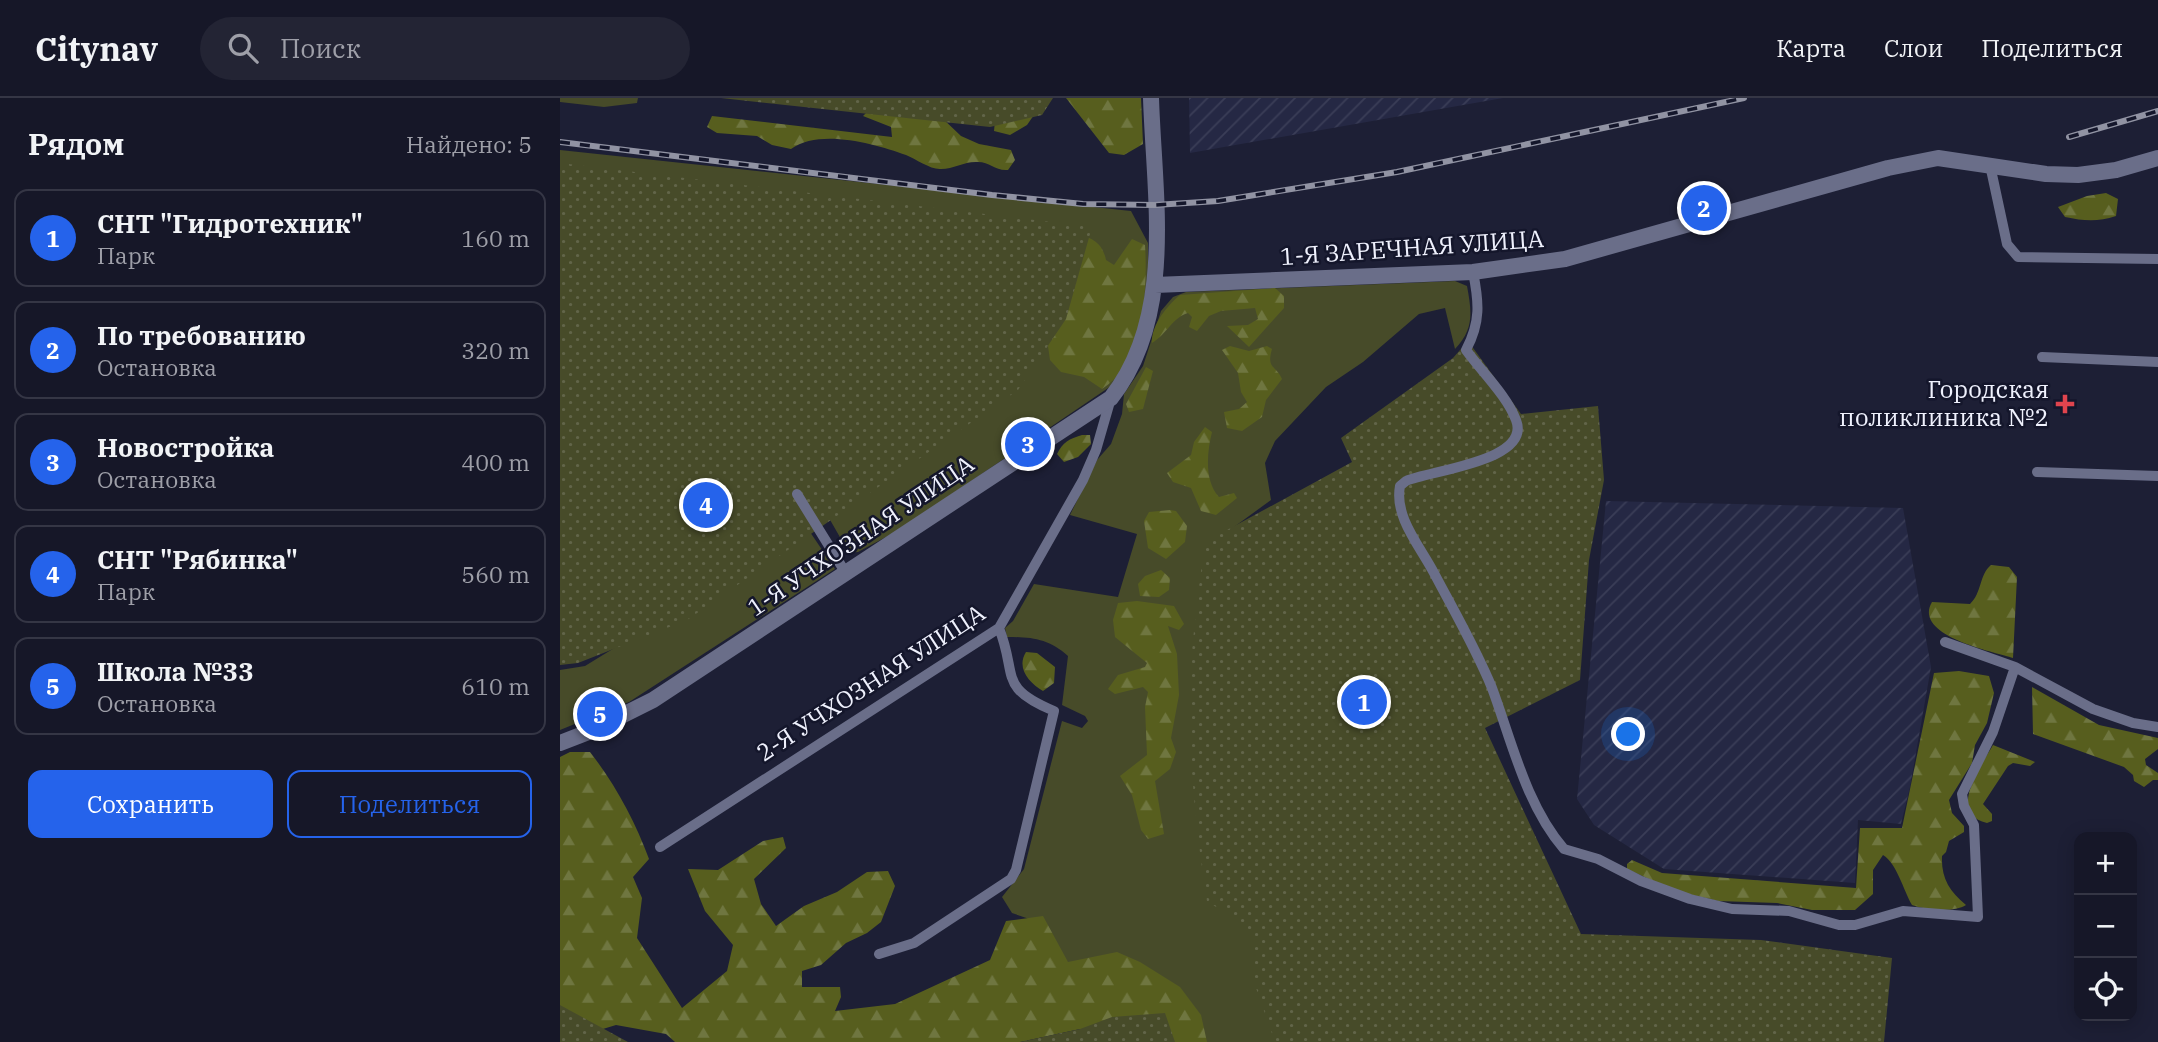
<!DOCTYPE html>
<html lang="ru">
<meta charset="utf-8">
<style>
:root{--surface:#161728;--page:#232434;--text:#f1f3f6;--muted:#9e9fa8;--line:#353645;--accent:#2563eb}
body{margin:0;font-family:"IBM Plex Serif",serif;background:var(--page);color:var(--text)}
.controls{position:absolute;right:21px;bottom:21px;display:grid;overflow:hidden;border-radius:14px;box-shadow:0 4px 18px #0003}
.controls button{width:63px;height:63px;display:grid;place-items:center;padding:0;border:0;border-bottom:2px solid var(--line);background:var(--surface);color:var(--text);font:35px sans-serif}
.you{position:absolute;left:1069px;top:637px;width:24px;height:24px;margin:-18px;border:5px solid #fff;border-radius:50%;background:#1a73e8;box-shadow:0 0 0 10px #1a73e833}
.badge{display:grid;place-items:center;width:46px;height:46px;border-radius:50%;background:var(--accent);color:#fff;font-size:23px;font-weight:700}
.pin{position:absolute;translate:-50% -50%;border:4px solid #fff;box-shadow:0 2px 7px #0006}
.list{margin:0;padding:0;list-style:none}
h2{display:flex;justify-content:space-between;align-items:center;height:91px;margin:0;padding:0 28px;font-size:30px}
h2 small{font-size:23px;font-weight:400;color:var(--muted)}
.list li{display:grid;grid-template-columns:46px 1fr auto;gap:21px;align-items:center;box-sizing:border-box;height:98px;margin:0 14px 14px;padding:0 14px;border:2px solid var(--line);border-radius:14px}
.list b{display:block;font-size:26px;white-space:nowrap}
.list p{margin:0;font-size:23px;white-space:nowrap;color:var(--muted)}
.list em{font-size:23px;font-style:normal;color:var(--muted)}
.actions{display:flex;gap:14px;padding:21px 28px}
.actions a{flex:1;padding:16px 0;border:2px solid var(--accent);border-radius:14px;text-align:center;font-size:24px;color:var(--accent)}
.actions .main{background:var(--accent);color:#fff}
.icon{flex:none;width:38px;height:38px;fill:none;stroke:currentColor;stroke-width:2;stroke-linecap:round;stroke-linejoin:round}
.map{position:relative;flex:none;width:1598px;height:944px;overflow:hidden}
header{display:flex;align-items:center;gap:42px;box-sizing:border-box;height:98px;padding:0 35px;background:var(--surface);border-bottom:2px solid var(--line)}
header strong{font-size:33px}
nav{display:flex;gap:38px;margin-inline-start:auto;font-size:24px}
.search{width:490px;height:63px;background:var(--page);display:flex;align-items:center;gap:18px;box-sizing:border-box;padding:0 24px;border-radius:38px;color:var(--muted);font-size:26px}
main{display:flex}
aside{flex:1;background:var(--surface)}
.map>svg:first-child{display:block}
.industrial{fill:url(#industrial-furrows)}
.grass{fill:#474b29}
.forest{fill:url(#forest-firs)}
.garden{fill:url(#garden-dots)}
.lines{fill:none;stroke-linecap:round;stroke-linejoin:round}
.street{stroke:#6a6e89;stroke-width:10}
.secondary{stroke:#6a6e89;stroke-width:16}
.rail-casing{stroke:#9193a3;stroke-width:6}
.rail{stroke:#14162b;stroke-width:3.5;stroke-dasharray:10;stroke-linecap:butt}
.health-dot{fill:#e0444e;stroke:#14162b;stroke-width:2.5}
.labels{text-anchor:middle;stroke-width:5;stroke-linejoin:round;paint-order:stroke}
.street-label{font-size:24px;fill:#eff1fd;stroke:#14162b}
.poi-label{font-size:24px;fill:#eff1fd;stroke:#14162b;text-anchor:end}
</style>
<header>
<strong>Citynav</strong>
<div class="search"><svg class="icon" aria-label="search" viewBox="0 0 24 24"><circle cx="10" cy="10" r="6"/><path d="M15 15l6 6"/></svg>Поиск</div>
<nav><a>Карта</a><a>Слои</a><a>Поделиться</a></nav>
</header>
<main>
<aside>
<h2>Рядом<small>Найдено: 5</small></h2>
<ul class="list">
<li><span class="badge">1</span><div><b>СНТ &quot;Гидротехник&quot;</b><p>Парк</p></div><em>160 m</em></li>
<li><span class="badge">2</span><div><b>По требованию</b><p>Остановка</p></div><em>320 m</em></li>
<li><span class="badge">3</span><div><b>Новостройка</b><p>Остановка</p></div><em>400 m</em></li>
<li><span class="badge">4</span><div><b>СНТ &quot;Рябинка&quot;</b><p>Парк</p></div><em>560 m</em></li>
<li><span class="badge">5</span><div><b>Школа №33</b><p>Остановка</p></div><em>610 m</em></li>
</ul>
<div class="actions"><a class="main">Сохранить</a><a>Поделиться</a></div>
</aside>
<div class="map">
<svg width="1598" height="944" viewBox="0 0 1598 944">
<defs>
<pattern id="industrial-furrows" width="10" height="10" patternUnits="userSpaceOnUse" patternTransform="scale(1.75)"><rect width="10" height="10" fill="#252844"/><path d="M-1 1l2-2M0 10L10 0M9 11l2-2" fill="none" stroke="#3a3d57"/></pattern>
<pattern id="forest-firs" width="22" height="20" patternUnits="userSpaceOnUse" patternTransform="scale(1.75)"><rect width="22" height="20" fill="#575e1e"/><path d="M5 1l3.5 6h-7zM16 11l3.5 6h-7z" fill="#6f7640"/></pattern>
<pattern id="garden-dots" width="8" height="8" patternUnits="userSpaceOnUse" patternTransform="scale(1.75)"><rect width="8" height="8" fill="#474b29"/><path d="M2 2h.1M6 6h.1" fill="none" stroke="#626549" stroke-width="1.8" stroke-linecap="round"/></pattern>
</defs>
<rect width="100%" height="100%" fill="#1d1f35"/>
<path class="industrial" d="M629 0H943L630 55Z
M1046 403 1343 410 1371 569 1350 689 1341 726 1298 722 1295 785 1104 771 1034 727 1017 701Z"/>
<path class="grass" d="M0 0H78L77 5 44 9 0 4Z
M0 52 571 113 588 145V203L554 286 339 432 298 454 289 455 261 406 0 68Z
M895 183 907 188C912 215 914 231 895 251L885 210 859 216 803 264 766 289 715 343 705 365 711 402 652 445 699 841 716 944H620L526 869 500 862 481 825 452 815 442 799 464 771 502 623 522 630 528 623 525 618 502 607 508 558C489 541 472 539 447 539L445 530 453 523 474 486 558 499 577 436 510 417 537 362 551 346 562 316 564 296 583 268 601 213 613 199 626 194Z
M248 431 275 471 69 604 0 632V572L25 568Z"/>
<path class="forest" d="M506 0H581L583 46 564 57 549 55Z
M312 9 381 19 401 38 419 46 451 52 455 62 448 72C435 73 430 64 418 64 405 63 394 71 381 71 371 72 356 61 346 57 315 46 260 30 231 51L212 47 197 38 157 35 147 29 152 18 332 39 331 29 303 18Z
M436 13 476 14 467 27 450 37 434 33Z
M1546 95 1558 101 1556 118C1538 124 1524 123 1505 119L1498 109 1527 98Z
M515 135C531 140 542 143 546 162L554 167 572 141 585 147C588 192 583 266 542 291L524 279 501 274 490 262 487 241Z
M715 190 724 198V210L689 249 667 228 688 227 698 221 695 210 661 213 649 218 637 233 629 229 632 219 628 215C612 220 607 236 592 245 591 227 607 208 620 197Z
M670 248 689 253 707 248 712 251C706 271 716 267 722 281L706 302 702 319 682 333 667 330 664 314 679 311 687 304 681 294 678 275 662 252Z
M586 269 593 273 583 311 569 314 566 306Z
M645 329 652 334C647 354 644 383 659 399L674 395 677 400 656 417 641 413 631 390 613 384 607 375 631 357 634 344Z
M522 337H530L531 346 518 359 504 364 497 356C503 344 509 341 522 337Z
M610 412 616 413 627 428 625 444 606 461 588 450 584 423 589 414Z
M1431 467 1449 469 1457 479 1453 560C1434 554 1352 538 1372 504L1410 506C1422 495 1419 477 1431 467Z
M601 472 610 480 609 492 599 499 580 498 578 486 585 478Z
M577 503 614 508 624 526 619 532 608 528 617 556 619 597 611 640 616 654 610 671 595 683 604 736 588 741 581 732 572 697 560 678 587 657 585 609 588 594 583 589 555 596 548 591 558 577 585 569 587 565 555 539 553 522 558 505Z
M466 554 477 555 495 569 494 585 483 593C469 585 456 570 466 554Z
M1399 573 1429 578 1434 595 1427 625 1415 647 1412 665 1389 702 1392 715 1404 728V734L1389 743 1386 754 1382 758C1381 780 1389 793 1406 807 1394 815 1365 812 1352 807 1343 791 1337 766 1323 757L1313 772V796L1295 812H1252L1217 805 1158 803 1115 793 1067 771V766L1072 762 1102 775 1296 790 1300 730H1342L1374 575Z
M1472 589 1539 627 1598 640V651L1585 661 1586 667 1598 675V682H1593L1584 689 1574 683 1573 677 1564 669 1473 636Z
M1433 647 1475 664 1470 668 1453 665 1448 668 1423 706 1432 716V723L1427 725C1386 716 1422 666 1433 647Z
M10 654H30C55 686 75 723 89 761L73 779 82 800 77 840 122 910 167 873 173 847 145 813 128 771 158 772 203 743 223 739 226 750 194 781 201 806 216 828 244 808 277 794 307 774 328 773 335 788 321 824 307 835 286 845 261 867 242 873V889H280L281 899 275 913 335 906 430 862 446 823 483 818 508 864 557 854 580 864 620 889 641 917 647 944H562L520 931 460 944H115L106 936 56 927 23 937 0 936V659Z"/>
<path class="garden" d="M161 0H493L482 17 430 29Z
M0 65 532 129 506 221 458 292 127 522 18 565 0 567Z
M908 243 961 316 1038 308 1044 382 1029 462 1020 582 925 630 1021 836 1201 842 1332 860 1324 944H715L695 887 693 843 676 822 647 803C638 745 631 685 630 626 628 566 637 504 645 444L792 364 781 340 893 260Z
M0 907 68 944H0Z
M605 915 615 944H460L520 931 552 919Z"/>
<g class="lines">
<path class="street" d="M1430 67 1447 146 1458 159 1598 161
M913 174C919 204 921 224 906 252 922 274 947 298 956 322 972 363 872 372 846 383L840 388C834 419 860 448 874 475 894 513 916 551 932 590 952 644 966 707 1004 751L1038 761 1081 783 1130 801 1172 811 1229 813 1279 827H1295L1343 813 1418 819 1414 727 1404 708 1402 696 1433 634 1455 569
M1482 259 1598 264
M1477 374 1598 378
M237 396 287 477
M1385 544 1455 569 1533 611 1573 625 1598 629
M100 749 439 530 523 382 536 352 551 300
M319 856 354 845 451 781 456 772 494 613C437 589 458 578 439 530"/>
<path class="secondary" d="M595 187 913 174 1005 161 1328 70 1378 60 1486 76 1518 77 1556 72 1598 60
M0 645 31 633 93 602 551 300C616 218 594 98 591 0"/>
<g class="rail-casing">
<path id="rail" d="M1509 39 1598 13
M0 44 432 97 523 106 595 107 658 103 837 74 1184 0"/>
</g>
<use href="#rail" class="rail"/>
</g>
<path class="health-dot" d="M1501.5 295.5h7v7h7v7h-7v7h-7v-7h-7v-7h7z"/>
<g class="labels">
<g class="street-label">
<text transform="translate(852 150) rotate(-4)" y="8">1-Я ЗАРЕЧНАЯ УЛИЦА</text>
<text transform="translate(301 438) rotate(-34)" y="8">1-Я УЧХОЗНАЯ УЛИЦА</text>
<text transform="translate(311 585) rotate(-33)" y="8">2-Я УЧХОЗНАЯ УЛИЦА</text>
</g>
<g class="poi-label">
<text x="1489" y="300">Городская<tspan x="1489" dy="28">поликлиника №2</tspan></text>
</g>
</g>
</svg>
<div class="controls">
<button>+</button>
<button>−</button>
<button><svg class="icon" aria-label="locate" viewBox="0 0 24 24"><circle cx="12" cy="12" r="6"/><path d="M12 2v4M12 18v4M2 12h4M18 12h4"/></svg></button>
</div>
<div class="you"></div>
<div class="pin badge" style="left:804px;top:604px">1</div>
<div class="pin badge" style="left:1144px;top:110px">2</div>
<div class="pin badge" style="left:468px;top:346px">3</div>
<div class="pin badge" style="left:146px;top:407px">4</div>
<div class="pin badge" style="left:40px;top:616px">5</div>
</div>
</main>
